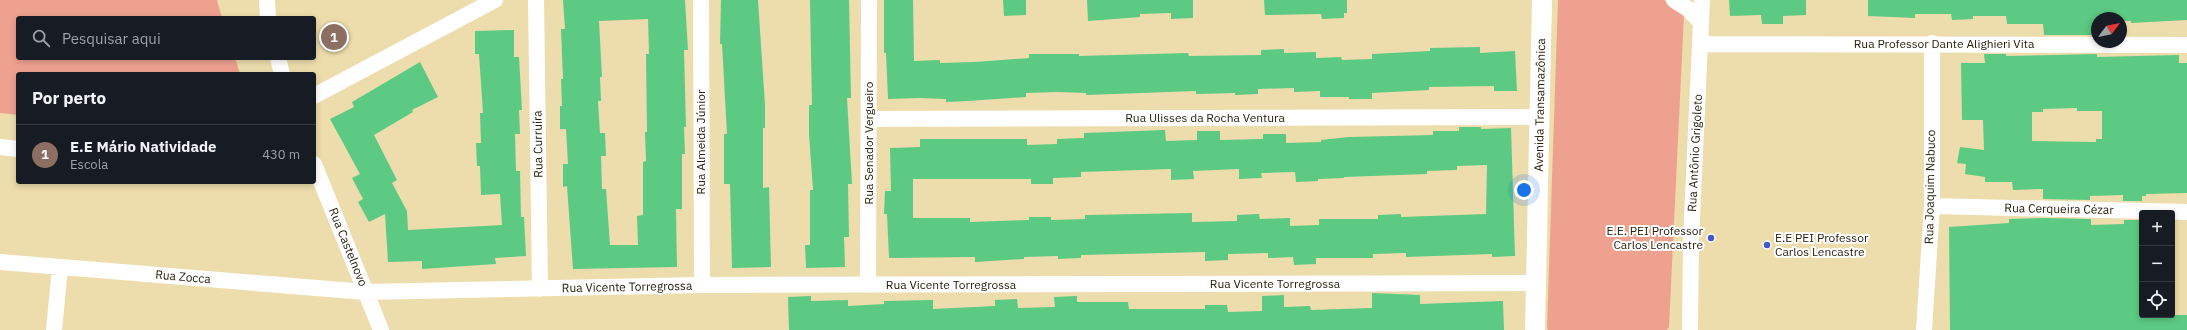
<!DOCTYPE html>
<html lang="pt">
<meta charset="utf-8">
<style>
:root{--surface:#171b24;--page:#20242c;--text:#f1f3f6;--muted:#9ea1a6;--line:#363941;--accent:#2563eb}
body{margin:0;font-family:"IBM Plex Sans",sans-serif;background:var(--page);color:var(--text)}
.controls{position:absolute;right:12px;bottom:12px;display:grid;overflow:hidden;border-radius:4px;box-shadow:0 2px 6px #0003}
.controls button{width:36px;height:36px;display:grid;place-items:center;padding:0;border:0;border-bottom:1px solid var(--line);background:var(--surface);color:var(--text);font:20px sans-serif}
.compass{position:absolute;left:2091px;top:12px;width:36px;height:36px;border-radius:50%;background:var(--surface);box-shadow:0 2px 6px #0003;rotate:58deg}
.you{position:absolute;left:1524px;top:190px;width:14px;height:14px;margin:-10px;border:3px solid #fff;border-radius:50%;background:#1a73e8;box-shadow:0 0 0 6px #1a73e833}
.badge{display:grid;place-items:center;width:26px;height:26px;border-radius:50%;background:var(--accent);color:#fff;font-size:13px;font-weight:700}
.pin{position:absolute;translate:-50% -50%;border:2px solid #fff;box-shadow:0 1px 4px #0006}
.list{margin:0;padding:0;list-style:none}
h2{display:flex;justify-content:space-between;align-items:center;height:52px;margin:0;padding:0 16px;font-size:17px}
h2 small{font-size:13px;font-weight:400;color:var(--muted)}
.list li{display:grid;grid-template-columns:26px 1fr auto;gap:12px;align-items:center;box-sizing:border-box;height:60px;padding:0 16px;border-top:1px solid var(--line)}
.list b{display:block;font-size:15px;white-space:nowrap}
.list p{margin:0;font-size:13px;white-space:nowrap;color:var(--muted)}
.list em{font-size:13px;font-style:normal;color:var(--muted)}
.icon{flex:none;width:22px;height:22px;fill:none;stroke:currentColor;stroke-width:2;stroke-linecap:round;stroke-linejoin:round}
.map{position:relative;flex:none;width:2187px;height:330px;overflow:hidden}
.search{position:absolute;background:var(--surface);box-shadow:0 2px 6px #0003;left:16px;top:16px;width:300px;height:44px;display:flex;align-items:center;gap:10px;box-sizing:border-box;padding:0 14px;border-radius:4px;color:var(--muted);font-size:15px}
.panel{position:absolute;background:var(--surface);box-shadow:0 2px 6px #0003;left:16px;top:72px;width:300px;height:112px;border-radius:4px}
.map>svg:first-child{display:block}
.green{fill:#efa190}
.building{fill:#5cca82;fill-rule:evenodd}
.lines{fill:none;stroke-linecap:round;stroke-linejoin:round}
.minor{stroke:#fff;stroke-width:16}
.tertiary{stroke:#fff;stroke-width:20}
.poi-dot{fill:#4756cb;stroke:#fff;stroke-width:1.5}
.labels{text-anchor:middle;stroke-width:4;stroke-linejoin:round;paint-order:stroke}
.street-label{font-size:12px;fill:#28220f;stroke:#fff}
.poi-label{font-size:12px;fill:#28220f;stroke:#fff;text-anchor:end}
</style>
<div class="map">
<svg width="2187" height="330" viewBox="0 0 2187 330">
<rect width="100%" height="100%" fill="#edddac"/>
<path class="green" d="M0 0H217L222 18H18V58H235L240 74H18V115L0 113Z
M1558 0H1664L1684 15 1669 327 1667 330H1548L1547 328Z"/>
<path class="building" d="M563 0H685L688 50H684L686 127H684L685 154H682V209H676L677 267 573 269 567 186 563 187V164H568L566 129H560V106H562L561 79H563L561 29H565ZM648 19 649 54H646L647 132H645L646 161 643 162V215L637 216 638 245H610L606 189H602L601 156H606L605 133H600L598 101H601L600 77H602L599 21Z
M721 0H758L765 105V128H763V188L769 187 771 267 732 268 730 184H724V134H727L722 44H720Z
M810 0H849L851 98H847L852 184H848L849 237H844L845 267 806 268 805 245H810V190H813L809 134V105H812Z
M884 0H913L914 61 940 60V63L974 62 1029 58V54H1079V56L1188 53 1189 56 1261 55V50L1284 49V53L1316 52V58L1341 57 1342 60 1372 59V54L1430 51V48L1480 47V53L1515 51 1517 91H1494V86L1429 87V90L1372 93V99H1349V97H1320V91L1294 92V88L1258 89V94L1235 95V93L1196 94V91L1086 95V93L1058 92 1026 93V97L968 101 946 102V99L919 98 888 99 886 53H884Z
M1003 0H1026V15L1004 16Z
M1087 0H1193V18L1171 19V13L1140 14V17L1088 21Z
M1264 0H1347V13H1344V18L1322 19 1321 14 1265 15Z
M1729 0H1806V15L1783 16V24H1762L1761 15 1730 16Z
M1868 0H2187V20L2131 23V21H2121V18H2097L2096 35H2044L2043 24H2007L2006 16H1973V19L1952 20 1951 14H1915V18L1868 16Z
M514 30V57H519L522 110H519L520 134H515L516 171H520L521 217H524L526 256 495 258 496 264 422 269V261L388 262 385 214 369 222 358 202 363 199 352 178 360 174 330 119 354 107 352 102 420 62 438 97 412 110 413 112 374 135 397 180 392 183 407 211 408 230 502 225 500 194 481 195 480 166H477L476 143H481L480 113H483L479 54H475V31Z
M1984 54H2006V56L2097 54V57L2179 55V63H2187V193L2146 194V196H2142V201H2123V195L2090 196V200L2043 199V189L2013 190 2012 182H1985V177L1965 174 1966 164 1957 163 1960 147 1984 150 1983 120H1962L1961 63H1985ZM2077 108V111H2102V139H2096V142L2032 141V112H2043V109Z
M1459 127H1481V129L1511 128 1515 256 1492 257V254L1406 257V253L1373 254V258H1316V264L1294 265 1293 257 1268 258V253L1228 254V260L1205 261V252L1081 255V258L1058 259V256L1024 257V259L975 262V257L889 258 887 214H884L885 191H891L890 148 920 147V139H1027V145L1057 144V139L1084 138V133L1165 130 1166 141 1197 140V131H1220V140L1263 139V134H1286V143L1321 142V140L1349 137 1433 135V131H1459ZM1487 165 1486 214 1401 217V214L1378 215V219H1319V225L1290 226V218L1260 219 1259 214 1237 215V221L1192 222V213L1085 215V219L1051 220V217H1029V220L970 222V218H913V179H1031V184H1053V178L1081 177V172L1171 169V180L1194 179 1193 171 1239 169V179L1262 178 1261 173 1295 172 1296 182 1318 181V179L1344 178V177L1427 174V171L1457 170V166Z
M2044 218 2091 219V225L2124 224V220H2142V280H2139L2140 315H2187V330H1950L1949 227 2009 223V219Z
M1372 293 1420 295V304L1503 301 1504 330H789L788 297 811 296V301L848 300V306L884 304V301L933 300V309L995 306V300L1017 299 1018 308 1055 307 1054 297 1077 296V302H1128L1129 309H1205V305H1227L1228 312 1262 311V296L1284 295V307L1310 306 1311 310 1372 308Z"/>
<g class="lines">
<path class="minor" d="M267 0 268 18
M536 0 540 289
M701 0 702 285
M1674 0 1688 9 1701 22
M1701 44 2187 45
M278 58 282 74
M314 96 495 0
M870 119 1541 117
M0 147 18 149
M314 164 381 330
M1932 206 2187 212
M0 262 365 292 702 285 1536 283
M868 285 869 0
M54 330 60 267
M1690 330 1691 240 1702 0
M1924 330 1932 206V43"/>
<path class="tertiary" d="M1535 330 1542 0"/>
</g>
<g class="poi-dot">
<circle cx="1711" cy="238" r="4"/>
<circle cx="1767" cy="245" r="4"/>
</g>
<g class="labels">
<g class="street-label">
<text x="1944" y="48">Rua Professor Dante Alighieri Vita</text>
<text transform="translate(1540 105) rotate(-89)" y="4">Avenida Transamazônica</text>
<text x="1205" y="122">Rua Ulisses da Rocha Ventura</text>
<text transform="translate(701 142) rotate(-90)" y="4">Rua Almeida Júnior</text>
<text transform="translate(869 143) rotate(-90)" y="4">Rua Senador Vergueiro</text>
<text transform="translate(538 144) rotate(-91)" y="4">Rua Curruíra</text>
<text transform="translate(1695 153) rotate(-87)" y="4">Rua Antônio Grigoleto</text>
<text transform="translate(1930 187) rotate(-89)" y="4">Rua Joaquim Nabuco</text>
<text transform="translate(2059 209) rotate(1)" y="4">Rua Cerqueira Cézar</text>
<text transform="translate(348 247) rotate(68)" y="4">Rua Castelnovo</text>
<text transform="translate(183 277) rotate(5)" y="4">Rua Zocca</text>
<text x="1275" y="288">Rua Vicente Torregrossa</text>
<text x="951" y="289">Rua Vicente Torregrossa</text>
<text transform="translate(627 287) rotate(-1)" y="4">Rua Vicente Torregrossa</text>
</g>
<g class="poi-label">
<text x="1703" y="235">E.E. PEI Professor<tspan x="1703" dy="14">Carlos Lencastre</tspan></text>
<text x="1775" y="242" text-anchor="start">E.E PEI Professor<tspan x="1775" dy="14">Carlos Lencastre</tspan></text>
</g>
</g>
</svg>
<div class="controls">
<button>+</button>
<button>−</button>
<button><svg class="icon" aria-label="locate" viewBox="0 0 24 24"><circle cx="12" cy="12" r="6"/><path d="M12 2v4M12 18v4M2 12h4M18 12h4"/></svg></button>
</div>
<svg class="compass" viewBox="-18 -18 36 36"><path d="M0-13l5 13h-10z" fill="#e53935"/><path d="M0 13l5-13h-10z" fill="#9ea1a6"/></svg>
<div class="you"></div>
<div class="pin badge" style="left:334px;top:37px;background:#8d6e63">1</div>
<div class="search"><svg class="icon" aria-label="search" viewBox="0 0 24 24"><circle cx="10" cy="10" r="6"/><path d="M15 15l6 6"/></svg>Pesquisar aqui</div>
<section class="panel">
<h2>Por perto<small></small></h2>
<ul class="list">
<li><span class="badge" style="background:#8d6e63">1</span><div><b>E.E Mário Natividade</b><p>Escola</p></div><em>430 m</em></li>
</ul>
</section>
</div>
